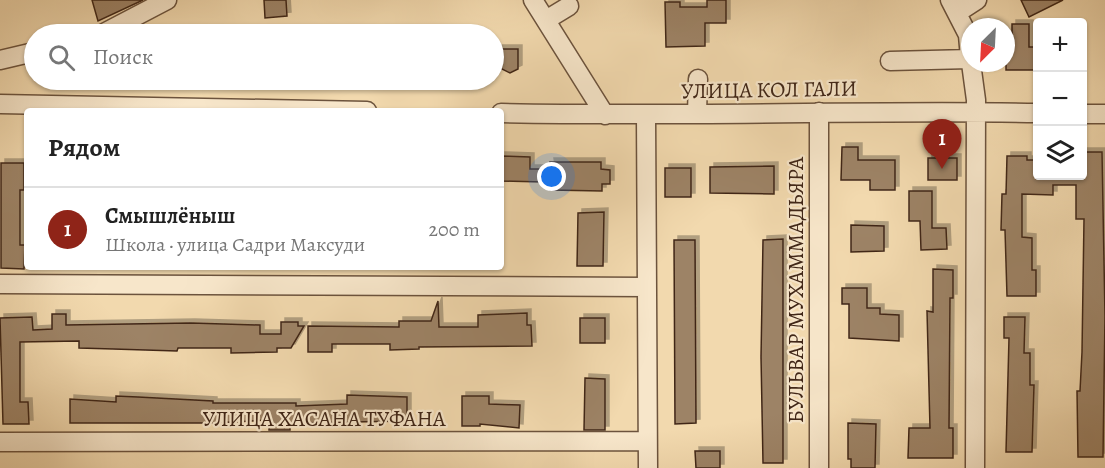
<!DOCTYPE html>
<html lang="ru">
<meta charset="utf-8">
<style>
:root{--surface:#fff;--page:#f6f6f6;--text:#222;--muted:#767676;--line:#e0e0e0;--accent:#8f2418}
body{margin:0;font-family:Alegreya,serif;background:var(--page);color:var(--text)}
.controls{position:absolute;right:18px;top:18px;display:grid;overflow:hidden;border-radius:6px;box-shadow:0 2px 4px #0004}
.controls button{width:54px;height:54px;display:grid;place-items:center;padding:0;border:0;border-bottom:2px solid var(--line);background:var(--surface);color:var(--text);font:30px sans-serif}
.compass{position:absolute;left:961px;top:18px;width:54px;height:54px;border-radius:50%;background:var(--surface);box-shadow:0 2px 4px #0004;rotate:204deg}
.you{position:absolute;left:552px;top:177px;width:21px;height:21px;margin:-15px;border:4px solid #fff;border-radius:50%;background:#1a73e8;box-shadow:0 0 0 9px #1a73e833}
.badge{display:grid;place-items:center;width:39px;height:39px;border-radius:50%;background:var(--accent);color:#fff;font-size:20px;font-weight:700}
.pin{position:absolute;translate:-50% -50px;filter:drop-shadow(0 2px 3px #0008)}
.pin::after{content:'';position:absolute;top:32px;width:21px;height:18px;background:inherit;clip-path:polygon(0 0,100% 0,50% 100%)}
.list{margin:0;padding:0;list-style:none}
h2{display:flex;justify-content:space-between;align-items:center;height:78px;margin:0;padding:0 24px;font-size:26px}
h2 small{font-size:20px;font-weight:400;color:var(--muted)}
.list li{display:grid;grid-template-columns:39px 1fr auto;gap:18px;align-items:center;box-sizing:border-box;height:84px;padding:0 24px;border-top:2px solid var(--line)}
.list b{display:block;font-size:22px;white-space:nowrap}
.list p{margin:0;font-size:20px;white-space:nowrap;color:var(--muted)}
.list em{font-size:20px;font-style:normal;color:var(--muted)}
.icon{flex:none;width:33px;height:33px;fill:none;stroke:currentColor;stroke-width:2;stroke-linecap:round;stroke-linejoin:round}
.map{position:relative;flex:none;width:1105px;height:468px;overflow:hidden}
.search{position:absolute;background:var(--surface);box-shadow:0 2px 4px #0004;left:24px;top:24px;width:480px;height:66px;display:flex;align-items:center;gap:15px;box-sizing:border-box;padding:0 21px;border-radius:33px;color:var(--muted);font-size:22px}
.panel{position:absolute;background:var(--surface);box-shadow:0 2px 4px #0004;left:24px;top:108px;width:480px;height:162px;border-radius:6px}
.map>svg:first-child{display:block}
.building{fill:#9d8366;stroke:#402617;stroke-width:1.5;filter:url(#shadow)}
.lines{fill:none;stroke-linecap:round;stroke-linejoin:round}
.minor-casing{stroke:#6c533d;stroke-width:21}
.minor{stroke:#f7e6ca;stroke-width:18}
.labels{text-anchor:middle;stroke-width:4.5;stroke-linejoin:round;paint-order:stroke}
.street-label{font-size:22px;fill:#402617;stroke:#f7e6ca}
</style>
<div class="map">
<svg width="1105" height="468" viewBox="0 0 1105 468">
<defs>
<filter id="shadow"><feDropShadow dx="4" dy="-4" stdDeviation="0" flood-color="#0004"/></filter>
</defs>
<rect width="100%" height="100%" fill="#f2d9ae"/>
<filter id="stains"><feTurbulence type="fractalNoise" baseFrequency=".00333" numOctaves="4"/><feColorMatrix values="0 0 0 0 .2 0 0 0 0 .09 0 0 0 0 .02 0 0 0 .5 -.17"/></filter>
<radialGradient id="worn" r=".72"><stop offset=".6" stop-color="#630" stop-opacity="0"/><stop offset="1" stop-color="#630" stop-opacity=".3"/></radialGradient>
<path class="building" d="M92 0H143L98 21Z
M264 0H286L287 16 265 18Z
M707 0H726V23H705V46L666 47 665 2H680V7H707Z
M1021 0H1063L1029 17Z
M1012 24H1029V47H1038V70H1006V47H1012Z
M496 49H518V69L510 73 496 66Z
M842 147H858V160H895V190H870V180H841Z
M1083 152H1102L1105 316 1103 457H1078L1077 391H1080L1082 352 1084 219H1076V185H1053V195L1022 194V237L1032 238V270H1036V296H1007L1005 230H1001L1002 194H1006L1007 156H1027V160H1038V176H1083Z
M501 156 530 157V169H551L550 162H601V169L610 170V184H602V191L550 190V183L543 182 501 181Z
M928 158H957V180H928Z
M1 163H24V190H20V245H25L24 269 1 268Z
M774 166V194L710 193V167Z
M665 168H691V197H665Z
M909 191H932V228H946L947 249 921 250 920 221H909Z
M604 212 603 266H577L578 213Z
M851 225 884 226V251L851 252Z
M783 239V463H763L761 357 763 240Z
M674 240H695L696 423 675 424Z
M933 269 953 270V298H950L949 428H953V458H908L909 428H930L927 311 933 312Z
M842 288H867V308H880V314L899 315V341L849 338V304H842Z
M438 301 439 327H478V315L527 313V325H531L532 346 419 347V349L390 350V344H332V352H308V326L399 327V321H431Z
M52 314H66V325L191 323 260 325V334H281V322H298V326H304L291 348H277V352L231 353V348H178L177 351 113 349 79 348V341L20 342V402H28L29 424H3L0 318 32 317 33 330 52 329Z
M1004 317H1025L1024 353H1030V385H1034L1032 452H1006L1009 338H1004Z
M580 318H605V343H580Z
M585 378 605 379V430H584Z
M347 395 407 397V421L296 423V426H290V430H269V420L214 423H70V399L116 402V396L138 397 213 401V403H296V406L347 404Z
M462 396H489V404L520 405 519 428 480 424V426H462Z
M848 423 876 424 875 468H851V459H848Z
M695 451H720V468H696Z"/>
<g class="lines">
<g class="minor-casing">
<path id="minor" d="M533 0 605 115
M950 0 968 35 970 58
M957 13 977 0
M546 20 569 6
M102 34 167 0
M0 60 34 52
M890 61 970 59
M971 63 976 100 975 468
M0 104 367 111
M501 113C680 117 859 110 1038 113
M697 113 698 79
M1082 114H1105
M646 116 648 468
M0 284 647 287
M0 442 647 441
M819 468V112"/>
</g>
<use href="#minor" class="minor"/>
</g>
<g class="labels">
<g class="street-label">
<text transform="translate(769 89) rotate(-1)" y="8">УЛИЦА КОЛ ГАЛИ</text>
<text transform="translate(795 290) rotate(-90)" y="8">БУЛЬВАР МУХАММАДЬЯРА</text>
<text x="324" y="426">УЛИЦА ХАСАНА ТУФАНА</text>
</g>
</g>
<rect width="100%" height="100%" filter="url(#stains)"/>
<rect width="100%" height="100%" fill="url(#worn)"/>
</svg>
<div class="controls">
<button>+</button>
<button>−</button>
<button><svg class="icon" aria-label="layers" viewBox="0 0 24 24"><path d="M12 4l9 5-9 5-9-5zM3 14l9 5 9-5"/></svg></button>
</div>
<svg class="compass" viewBox="-18 -18 36 36"><path d="M0-13l5 13h-10z" fill="#e53935"/><path d="M0 13l5-13h-10z" fill="#767676"/></svg>
<div class="you"></div>
<div class="pin badge" style="left:942px;top:169px">1</div>
<div class="search"><svg class="icon" aria-label="search" viewBox="0 0 24 24"><circle cx="10" cy="10" r="6"/><path d="M15 15l6 6"/></svg>Поиск</div>
<section class="panel">
<h2>Рядом<small></small></h2>
<ul class="list">
<li><span class="badge">1</span><div><b>Смышлёныш</b><p>Школа · улица Садри Максуди</p></div><em>200 m</em></li>
</ul>
</section>
</div>
